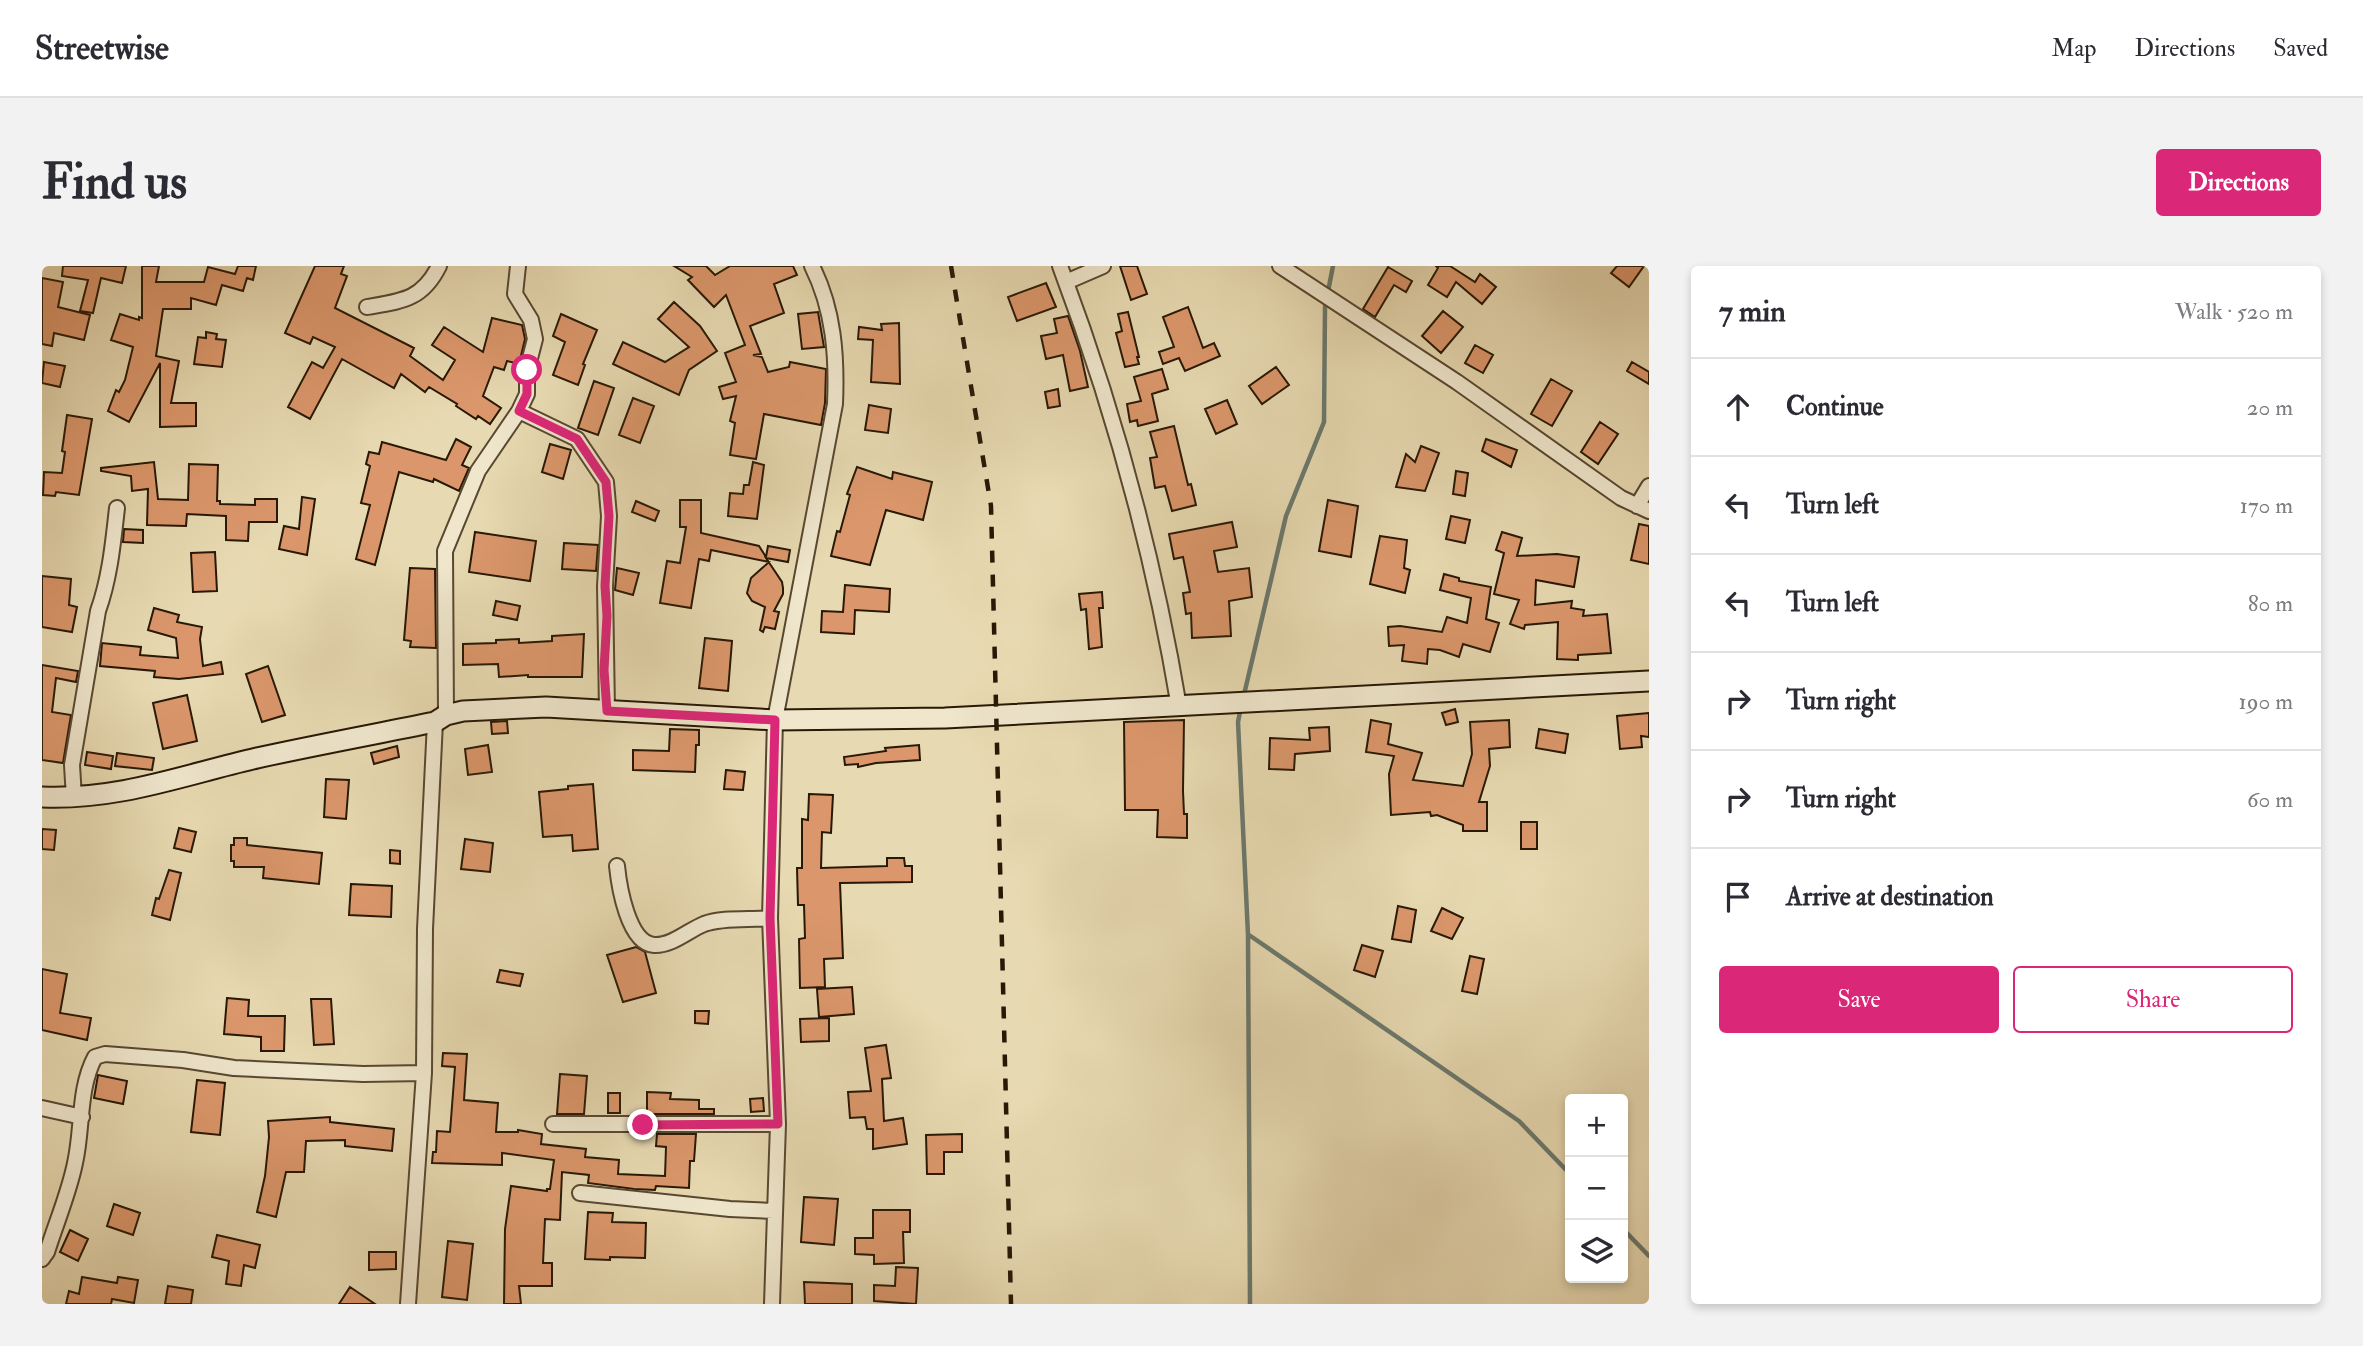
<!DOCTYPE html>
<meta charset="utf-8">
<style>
:root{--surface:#fff;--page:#f2f2f3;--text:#2b2b33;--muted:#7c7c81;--line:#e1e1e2;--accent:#db2777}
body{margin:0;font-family:"IM FELL Double Pica",serif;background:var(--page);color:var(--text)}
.controls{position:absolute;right:21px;bottom:21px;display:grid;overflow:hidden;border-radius:7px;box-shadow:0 4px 10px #0003}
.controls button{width:63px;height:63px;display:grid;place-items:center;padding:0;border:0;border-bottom:2px solid var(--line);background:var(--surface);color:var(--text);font:35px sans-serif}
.stop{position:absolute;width:21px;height:21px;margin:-16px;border:5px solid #db2777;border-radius:50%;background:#fff}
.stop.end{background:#db2777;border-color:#fff;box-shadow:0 2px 7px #0008}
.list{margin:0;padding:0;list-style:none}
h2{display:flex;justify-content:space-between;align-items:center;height:91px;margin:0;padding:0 28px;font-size:30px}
h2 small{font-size:23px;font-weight:400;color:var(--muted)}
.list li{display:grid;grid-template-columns:46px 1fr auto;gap:21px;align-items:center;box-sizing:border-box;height:98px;padding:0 28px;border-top:2px solid var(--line)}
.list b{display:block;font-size:26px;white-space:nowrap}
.list em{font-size:23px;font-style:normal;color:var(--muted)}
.actions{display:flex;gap:14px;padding:21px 28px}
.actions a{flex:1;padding:16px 0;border:2px solid var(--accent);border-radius:7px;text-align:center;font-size:24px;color:var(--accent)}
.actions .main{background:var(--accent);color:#fff}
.icon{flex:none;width:38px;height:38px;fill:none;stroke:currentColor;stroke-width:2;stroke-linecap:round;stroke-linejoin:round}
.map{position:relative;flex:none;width:1607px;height:1038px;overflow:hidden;border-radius:7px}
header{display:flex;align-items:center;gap:42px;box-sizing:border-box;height:98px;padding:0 35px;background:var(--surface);border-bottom:2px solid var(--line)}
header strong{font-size:33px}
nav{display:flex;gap:38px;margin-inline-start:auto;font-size:24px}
.intro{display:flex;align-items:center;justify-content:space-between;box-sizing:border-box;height:168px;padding:0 42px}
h1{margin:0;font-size:49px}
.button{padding:18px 32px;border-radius:7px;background:var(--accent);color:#fff;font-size:24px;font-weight:700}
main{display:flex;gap:42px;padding:0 42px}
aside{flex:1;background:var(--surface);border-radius:7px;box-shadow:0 4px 10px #0003}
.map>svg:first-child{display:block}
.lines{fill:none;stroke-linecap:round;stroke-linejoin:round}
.stream{stroke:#6b796d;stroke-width:4.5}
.building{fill:#db976b;stroke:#281806;stroke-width:2}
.street-casing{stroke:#584831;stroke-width:18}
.secondary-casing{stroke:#281806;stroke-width:23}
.street{stroke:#efe6cc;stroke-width:14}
.secondary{stroke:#efe6cc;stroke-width:19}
.rail{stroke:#281806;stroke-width:4.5;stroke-dasharray:12 12;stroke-linecap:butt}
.route{stroke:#db2777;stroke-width:9}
</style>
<header>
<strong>Streetwise</strong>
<nav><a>Map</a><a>Directions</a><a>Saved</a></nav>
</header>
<div class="intro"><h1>Find us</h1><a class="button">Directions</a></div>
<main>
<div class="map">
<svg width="1607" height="1038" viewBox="0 0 1607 1038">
<rect width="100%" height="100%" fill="#e7d9b1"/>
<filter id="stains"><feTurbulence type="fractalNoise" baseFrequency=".00286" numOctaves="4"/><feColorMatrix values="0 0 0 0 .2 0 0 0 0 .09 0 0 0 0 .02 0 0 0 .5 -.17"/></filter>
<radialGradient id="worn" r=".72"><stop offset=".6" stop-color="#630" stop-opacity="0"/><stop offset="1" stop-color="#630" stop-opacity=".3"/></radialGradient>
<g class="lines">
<path class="stream" d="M1201 433 1244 250 1282 156 1283 41 1291 0
M1199 441 1196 456 1206 669 1208 1038
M1207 669 1477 855 1528 908
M1581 963 1607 990"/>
</g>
<path class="building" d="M21 0H84L80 17 59 12 51 47 38 45 46 14 20 10Z
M100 0H117L114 16H162L166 1 193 8 196 0H214L211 14 205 12 201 25 180 19 174 39 149 32V43H121L114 90 137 95 129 137H154V160L118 161V97L87 156 66 145 74 124 77 126 83 114 91 81 69 74 78 48 97 54V51L100 52Z
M273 0H302L299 8 305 10 293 42 372 82 368 90 401 114 413 94 390 79 402 61 441 86 450 52 480 59 483 73 477 98 465 95 462 104 452 101 441 130 459 142 448 158 436 150 434 153 414 140 415 138 387 121 383 126 359 108 352 122 300 93 268 153 246 141 270 96 281 102 293 81 271 71 268 78 243 67Z
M632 0H664L673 9 688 0H751L755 9 732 18 742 47 708 60 719 88 711 89 720 91 726 106 747 101 748 96 784 103 783 137 779 159 722 148 714 193 688 189 693 157 688 155 694 130 681 133 677 121 694 116 683 87 703 79 684 29 672 41 646 14 650 11Z
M1078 0H1095L1105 28 1089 34Z
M1394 0H1408L1433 16 1438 8 1454 21 1440 38 1414 16 1405 31 1386 19 1396 2Z
M1575 0H1602L1587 21 1569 7Z
M1346 1 1370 15 1364 26 1352 19 1333 51 1321 43Z
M0 12 21 16 16 41 48 49 42 74 12 67 10 80 0 78Z
M1004 17 1014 41 975 55 966 31Z
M632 36 658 60 675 85 647 104 637 129 571 98 581 76 623 96 647 81 616 53Z
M1146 41 1161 82 1172 77 1178 90 1143 105 1137 92 1121 98 1117 86 1132 81 1121 51Z
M1401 45 1421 61 1399 87 1380 70Z
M776 46 782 81 760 83 756 48Z
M1086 46 1097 91H1095L1097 98 1083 101 1074 67 1080 65 1076 48Z
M519 48 555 64 541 98 543 99 536 119 511 109 523 76 511 70Z
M1026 50 1038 85 1046 121 1028 125 1021 89 1004 93 999 70 1015 67 1012 53Z
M857 57 858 118 829 116 831 74 816 73 817 61 840 64 839 58Z
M164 66 175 68 174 73 184 74 180 101 152 98 156 71 164 72Z
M1433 79 1451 89 1441 107 1423 97Z
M2 96 23 100 18 121 0 117Z
M1590 96 1607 106V118L1585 105Z
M1234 101 1247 119 1220 138 1207 120Z
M1120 103 1126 123 1110 128 1116 155 1096 160 1095 154 1088 156 1085 138 1099 135 1092 111Z
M1509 113 1530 125 1510 160 1489 148Z
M552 115 572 122 556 169 536 162Z
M1016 123 1018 140 1006 142 1003 126Z
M591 132 612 140 598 177 577 169Z
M1185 134 1195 158 1174 168 1163 143Z
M827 139 849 143 846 167 823 164Z
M25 149 50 153 37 229 14 226 13 230 1 229 2 206 20 207 23 186 20 185Z
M1558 156 1576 168 1556 198 1539 186Z
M1132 160 1146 219 1149 218 1154 239 1130 245 1123 220 1113 222 1108 192 1115 191 1108 166Z
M414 173 429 181 420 199 427 202 417 225 392 213 391 216 357 206 333 299 314 293 328 239 319 237 328 200 324 198 327 186 337 188 340 176 404 194Z
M1444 173 1475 184 1469 201 1440 185Z
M508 178 529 184 521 213 500 206Z
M1379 180 1397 187 1383 225 1354 221 1364 188 1373 196Z
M112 196 116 233 146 234 147 198 176 199 175 235H178V238L213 239V233H235V256H207L206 275 184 274V250L145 248 144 260 105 259 106 223 90 225 89 210 59 205V202Z
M711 196 722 199 715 253 686 250 688 227 701 228 702 219H707Z
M815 201 850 213 851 206 890 216 881 254 844 244 828 299 789 290 795 265 798 266 808 229 805 228Z
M1414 205 1426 207 1423 230 1411 228Z
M260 231 273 233 265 289 237 283 242 260 257 263Z
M638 234H659V267L717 280 724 291 726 280 748 284 746 296 724 292 740 316 741 322V328L732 345 737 346 733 363 723 361 721 366 718 364 723 341 710 335 705 327 709 312 727 296 669 284 667 295 657 293 649 342 618 337 625 295 638 297 644 261H638Z
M1286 234 1316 240 1309 291 1277 285Z
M594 235 617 245 613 255 590 246Z
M1409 250 1428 254 1423 277 1404 273Z
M1190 256 1195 281 1172 285 1176 306 1207 302 1210 331 1187 335 1189 370 1150 372 1149 347 1144 348 1141 327 1148 326 1141 291 1132 293 1127 268Z
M1597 258 1607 260V298L1589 294Z
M82 263 101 264V277L81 276Z
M433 266 494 275 488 315 427 306Z
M1460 266 1480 272 1475 290 1515 288 1537 291 1532 321 1494 314 1493 339 1530 335 1529 342 1542 344 1541 350 1565 348 1569 387 1536 389V394L1515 393 1516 356 1483 359 1482 363 1468 358 1477 334 1452 328 1462 287 1454 284Z
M1338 270 1365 274 1362 302 1368 304 1363 327 1328 318Z
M522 277 556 279 554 305 520 303Z
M173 286 175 325 151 326 149 287Z
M368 302 393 303 394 382 368 381 369 375 362 374Z
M575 302 597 307 591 329 573 324Z
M1402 308 1417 312V315L1449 321 1444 353 1457 357 1448 386 1421 378 1417 391 1398 384 1386 383 1385 398 1360 395 1362 379 1347 380 1346 361 1358 360 1400 366 1405 351 1425 357 1429 332 1398 324Z
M0 310 29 313 27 339 35 341 30 366 0 361Z
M803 319 848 323 847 346 813 344 812 368 779 366 780 345 801 346Z
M1060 326 1061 342H1057L1060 381 1047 383 1044 343 1039 344 1037 328Z
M454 335 478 340 475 354 451 349Z
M112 342 137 349 135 356 160 361 158 373 161 400 179 396 181 408 137 413 112 411 113 405 58 400 60 377 99 381 98 389 136 392 134 372 106 364Z
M542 368 540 411H486V409L457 411 456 398 421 399V378L454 377V374L477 373V377L510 375V370Z
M663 372 690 375 686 425 657 422Z
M0 399 36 405 34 416 14 412 10 446 29 449 21 497 0 494Z
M226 400 243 449 220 456 204 408Z
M145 429 155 475 121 483 111 437Z
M1413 443 1416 456 1404 459 1400 447Z
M1607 447V471L1599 470 1600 481 1578 483 1575 450Z
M1142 454 1141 525 1142 548H1145V572L1115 571 1116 544H1083L1082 456Z
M1329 454 1349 458 1346 478 1380 487 1371 514 1421 520 1430 488 1428 456 1467 454 1468 481 1447 483 1448 500 1437 536H1445V565H1421V559L1395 549 1389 550 1388 546 1349 549 1347 508 1352 490 1324 486Z
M465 455 466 467 450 468 449 456Z
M1287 461 1288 485 1253 488 1252 504 1227 503 1228 472 1268 474 1267 462Z
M628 463 657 464V479H654L653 506 591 504V484L627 485Z
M1497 463 1526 468 1523 487 1494 482Z
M446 479 450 506 426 509 423 483Z
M877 479 878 494 834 497 816 501V498L803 499 802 491 844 485 843 482Z
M355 480 357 491 332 498 329 487Z
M45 486 71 490 69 503 43 499Z
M75 487 112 492 110 504 73 500Z
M684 504 703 506 701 524 682 523Z
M284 513 307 514 304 553 282 551Z
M551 518 556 583 531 585 530 569 501 571 497 526 526 523V520Z
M767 528 791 529 789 567 780 566 779 602 845 600V592H862L863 600H870V616L798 617 801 692 782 693 783 721 758 722 757 673 763 672 762 639H756L755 602H760V553L766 554Z
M1479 556H1495V583H1479Z
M137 562 154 566 149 586 132 582Z
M0 563 14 564 12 584 0 583Z
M192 572H205V579L280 587 277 618 221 612 222 601H192V595H189V579H192Z
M423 573 451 577 448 606 419 603Z
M348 584 358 585V598L348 597Z
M127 604 139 607 128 654 110 649 114 632 117 633Z
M309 618 350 620 349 651 307 649Z
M1356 640 1374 644 1369 676 1350 673Z
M1400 642 1421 652 1410 673 1389 665Z
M1320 679 1341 685 1333 711 1312 704Z
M594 681 603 686 614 727 581 736 565 689Z
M1428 690 1442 693 1435 728 1420 725Z
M0 703 25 708 18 747 49 752 45 774 0 764Z
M458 704 481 708 478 720 455 716Z
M810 721 812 748 777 751 775 723Z
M185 732 207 734 206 750H243L242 785H219V771L182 768Z
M269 733H289L292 778 272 779Z
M653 745H667L666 758 653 757Z
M787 752V775L759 776 758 753Z
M844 779 849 812 840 813 842 855 861 852 865 878 831 883V863H825L823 851 808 852 806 826 829 825 823 782Z
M401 787 425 788 422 834 456 837 454 866H476V864L500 868 499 878 544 883 543 891 577 894 576 908 623 910 624 881 614 880 615 868H654L652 895H648L647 922 614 920 613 924 592 923 546 917 547 909 520 906 518 954 503 953 501 997H510V1020H477L479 1038H462L463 963 469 920 505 925V923H508L512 894 460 887V899L390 897 391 886H394L395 865 408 866 413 801 400 800Z
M518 808 545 810 542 848H515Z
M56 809 85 815 81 838 52 832Z
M155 814 183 817 178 869 149 866Z
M605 826 629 827 628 833 657 834V843H672V848H605Z
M566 827H578V847H566Z
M721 832 722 845 709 846 708 833Z
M288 851V856L352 863 350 885 303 880V874L264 875 262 906H244L234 951 215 946 223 910 227 871 226 855Z
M920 868V886H902V908H885L884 869Z
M762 931 796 933 792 979 759 976Z
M72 938 98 947 91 969 65 960Z
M831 944H868V966H861L862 997 832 998V989L813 988V972H831Z
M546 946 571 947 570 956 604 957 603 992 568 991V994L543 993Z
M28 964 46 973 36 995 18 986Z
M175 969 218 979 213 1002 202 999 199 1020 184 1018 187 995 170 991Z
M406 975 431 978 425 1034 400 1031Z
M327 986H354V1003L327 1004Z
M854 1001 876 1002 874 1038 832 1035V1019L853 1020Z
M40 1011 75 1017 76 1011 96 1014 92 1037 70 1033 69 1038H24L27 1025 37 1028Z
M762 1016 810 1018V1038H763Z
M126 1020 151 1024 149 1038H123Z
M308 1021 333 1038H297Z"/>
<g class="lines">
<g class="street-casing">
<path id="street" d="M476 0 473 28 489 54 493 73 485 104V128L477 145 535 173 564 216 567 250 563 320 565 445
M1018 0C1072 143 1112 291 1137 441
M1238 0 1415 116 1579 232 1607 245
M1024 16 1061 0
M325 41C360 35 380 34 397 0
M1595 240 1607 220
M404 449 403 285 436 205 477 145
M32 532 30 499 56 345C68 311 71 277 75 242
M575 600C577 620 586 677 612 679 630 680 647 664 662 658 681 651 708 654 728 652
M0 842 40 851
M511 858H736
M538 927 688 943 732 945
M0 993 5 986C14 957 27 927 33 897 41 862 36 823 53 791L63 788 141 794 192 802 321 808 382 807
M366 1038 382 807 383 663 393 456
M730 1038 736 858 728 652 733 454 793 138C795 90 792 44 770 0"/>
</g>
<g class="secondary-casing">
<path id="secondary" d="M0 531C78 534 141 509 215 492 274 479 334 468 393 456L404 449 421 445 504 441 733 454 903 452 1607 415"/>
</g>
<use href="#street" class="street"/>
<use href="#secondary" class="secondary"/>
<path class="rail" d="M909 0 949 240 969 1038"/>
</g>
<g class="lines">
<path class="route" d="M485 104V128L477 145 535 173 564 216 567 250 563 320 565 350 562 404 565 445 733 454 728 652 736 858 601 859"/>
</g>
<rect width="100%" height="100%" filter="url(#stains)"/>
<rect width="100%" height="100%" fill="url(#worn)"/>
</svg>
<div class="controls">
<button>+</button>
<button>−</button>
<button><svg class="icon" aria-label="layers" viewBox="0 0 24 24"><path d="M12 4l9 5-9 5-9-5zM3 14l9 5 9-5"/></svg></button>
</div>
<div class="stop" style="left:485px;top:104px"></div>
<div class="stop end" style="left:601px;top:859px"></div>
</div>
<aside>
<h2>7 min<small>Walk · 520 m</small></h2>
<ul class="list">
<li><svg class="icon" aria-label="ahead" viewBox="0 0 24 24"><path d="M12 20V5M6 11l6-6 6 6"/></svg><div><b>Continue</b></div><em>20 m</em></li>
<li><svg class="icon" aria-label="left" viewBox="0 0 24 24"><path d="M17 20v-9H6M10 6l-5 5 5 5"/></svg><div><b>Turn left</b></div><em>170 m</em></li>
<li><svg class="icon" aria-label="left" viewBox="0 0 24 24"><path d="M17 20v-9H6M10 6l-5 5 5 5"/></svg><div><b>Turn left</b></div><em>80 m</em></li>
<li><svg class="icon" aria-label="right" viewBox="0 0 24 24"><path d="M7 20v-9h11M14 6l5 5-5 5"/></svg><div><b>Turn right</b></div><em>190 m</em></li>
<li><svg class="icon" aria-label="right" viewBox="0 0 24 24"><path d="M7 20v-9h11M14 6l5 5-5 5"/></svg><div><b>Turn right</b></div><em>60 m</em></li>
<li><svg class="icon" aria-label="arrive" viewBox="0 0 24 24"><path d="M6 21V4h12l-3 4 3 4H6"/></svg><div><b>Arrive at destination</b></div></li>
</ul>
<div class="actions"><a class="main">Save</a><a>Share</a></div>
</aside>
</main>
